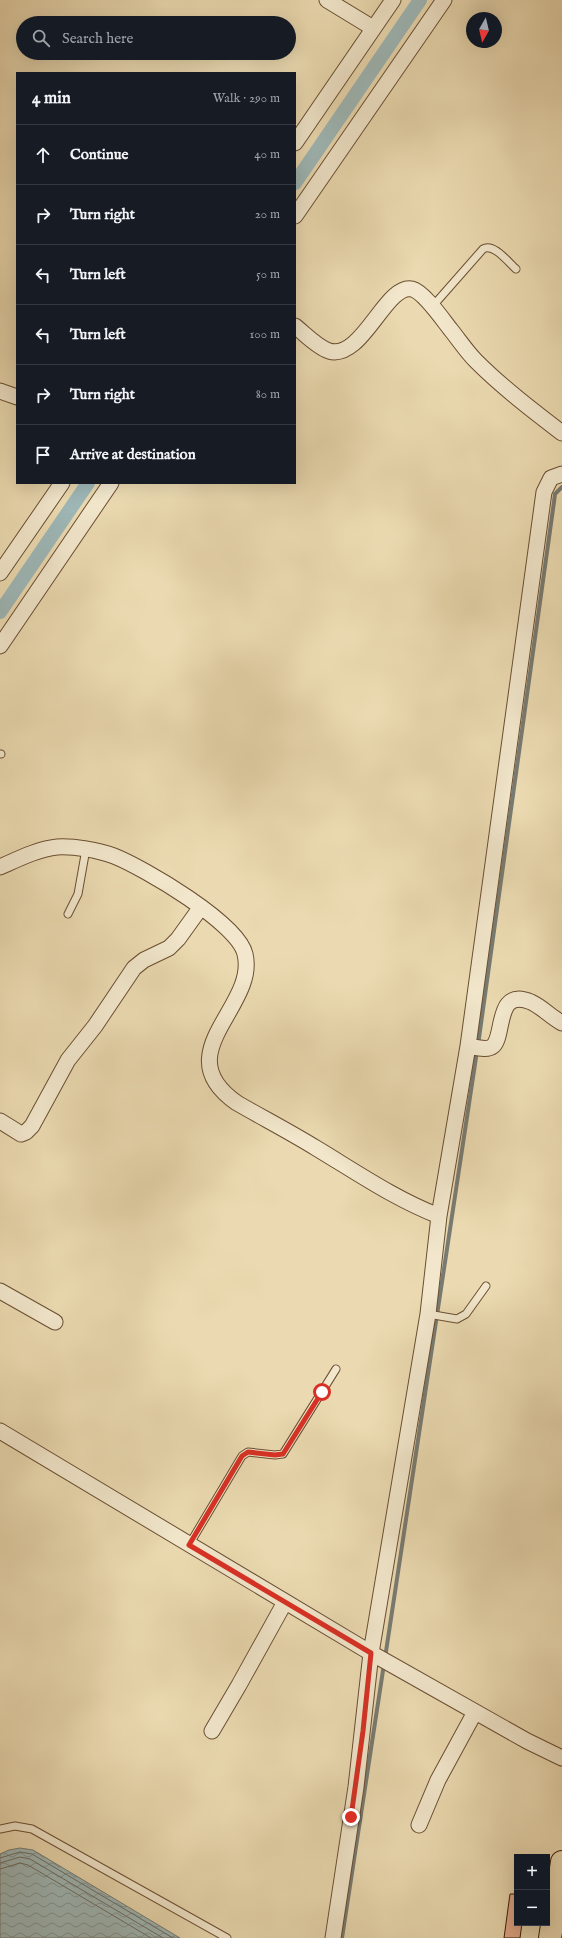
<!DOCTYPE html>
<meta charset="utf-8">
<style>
:root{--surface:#171b24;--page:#20242c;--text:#f1f3f6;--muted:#9ea1a6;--line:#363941}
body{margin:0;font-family:"IM FELL English",serif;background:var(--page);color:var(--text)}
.controls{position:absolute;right:12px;bottom:12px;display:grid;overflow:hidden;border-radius:0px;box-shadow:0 4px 16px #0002}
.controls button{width:36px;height:36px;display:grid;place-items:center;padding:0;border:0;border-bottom:1px solid var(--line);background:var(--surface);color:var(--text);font:20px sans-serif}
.compass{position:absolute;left:466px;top:12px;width:36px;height:36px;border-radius:50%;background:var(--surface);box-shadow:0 4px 16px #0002;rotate:188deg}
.stop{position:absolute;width:12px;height:12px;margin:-9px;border:3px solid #d93025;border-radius:50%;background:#fff}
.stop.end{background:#d93025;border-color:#fff;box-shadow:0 1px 4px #0008}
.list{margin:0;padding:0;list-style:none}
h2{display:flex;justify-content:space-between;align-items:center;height:52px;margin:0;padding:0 16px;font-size:17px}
h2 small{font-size:13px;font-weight:400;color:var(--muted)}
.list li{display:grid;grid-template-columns:26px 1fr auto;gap:12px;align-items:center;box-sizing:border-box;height:60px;padding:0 16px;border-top:1px solid var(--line)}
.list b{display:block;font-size:15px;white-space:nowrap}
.list em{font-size:13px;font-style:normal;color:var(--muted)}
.icon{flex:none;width:22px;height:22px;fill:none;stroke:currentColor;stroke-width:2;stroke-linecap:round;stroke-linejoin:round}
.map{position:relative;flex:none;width:562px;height:1938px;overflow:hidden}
.search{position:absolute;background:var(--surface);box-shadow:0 4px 16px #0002;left:16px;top:16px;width:280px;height:44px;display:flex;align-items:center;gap:10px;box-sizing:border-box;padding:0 14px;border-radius:22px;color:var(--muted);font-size:15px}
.panel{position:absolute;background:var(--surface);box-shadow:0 4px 16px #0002;left:16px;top:72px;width:280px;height:412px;border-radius:0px}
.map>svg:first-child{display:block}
.water{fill:url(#water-waves);stroke:#787b72}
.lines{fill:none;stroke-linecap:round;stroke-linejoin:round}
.shore{stroke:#6e6c60;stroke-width:1}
.stream{stroke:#787b72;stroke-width:4}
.canal{stroke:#9eb8b8;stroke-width:14}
.building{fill:#e4ab8c;stroke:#3f2008}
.lane-casing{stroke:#6a4e32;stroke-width:9}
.street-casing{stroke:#6a4e32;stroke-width:17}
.primary-casing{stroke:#3f2008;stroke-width:24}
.lane{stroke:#f2e7cc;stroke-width:7}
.street{stroke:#f2e7cc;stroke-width:15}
.primary{stroke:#ebdab1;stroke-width:22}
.route{stroke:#d93025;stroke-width:5}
</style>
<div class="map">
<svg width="562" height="1938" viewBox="0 0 562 1938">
<defs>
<pattern id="water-waves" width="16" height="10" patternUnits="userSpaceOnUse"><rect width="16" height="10" fill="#9eb8b8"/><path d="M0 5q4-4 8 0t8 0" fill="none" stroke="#829594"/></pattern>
</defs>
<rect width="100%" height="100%" fill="#ebdab1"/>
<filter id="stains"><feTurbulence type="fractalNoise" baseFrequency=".005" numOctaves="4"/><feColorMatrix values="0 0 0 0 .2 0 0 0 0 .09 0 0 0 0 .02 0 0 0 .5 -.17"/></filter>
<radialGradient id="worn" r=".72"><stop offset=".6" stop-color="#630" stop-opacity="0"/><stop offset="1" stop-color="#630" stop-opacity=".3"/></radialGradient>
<path class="water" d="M20 1848 33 1850 180 1938H0V1854L9 1850Z"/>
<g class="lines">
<path class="shore" d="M0 1858 20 1852 32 1854 173 1938
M0 1863 20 1857 30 1859 163 1938
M0 1869 20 1863 28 1865 151 1938"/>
<path class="stream" d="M478 1045 554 502 555 494 562 487
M385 1658 477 1051
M342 1938 384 1664"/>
<path class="canal" d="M295 183 420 0
M0 612 88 483"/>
</g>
<path class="building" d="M510 1894H517V1923H522L520 1938H504Z"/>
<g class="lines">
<g class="lane-casing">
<path id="lane" d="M432 307 483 249C494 243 508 262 516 269
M0 754H1
M68 914 78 894 86 849
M428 1314 457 1319 466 1314 486 1286
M189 1545 242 1456 248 1452 275 1455 283 1454 336 1369
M0 1829 15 1826 32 1829 227 1938"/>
</g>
<g class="street-casing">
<path id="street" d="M327 0 373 28
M295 143 393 0
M295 216 444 0
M295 326C305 334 317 347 329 351 362 361 386 283 412 289 424 292 443 320 451 330 459 340 467 352 476 361 502 387 532 410 562 433
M0 391 17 397
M0 573 62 483
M0 646 111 483
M0 867C18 859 38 849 57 847 74 846 98 850 114 856 144 868 238 923 245 954 258 1007 165 1053 237 1103 263 1118 290 1132 316 1148 356 1172 395 1199 439 1216
M468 1046C475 1047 487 1051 493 1046 505 1035 495 987 531 1002 542 1007 551 1017 562 1023
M0 1121 21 1134 26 1132 32 1126 68 1060 95 1026 134 968 144 960 169 948 178 939 201 907
M0 1291 55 1322
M0 1431 371 1653 527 1741 562 1758
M212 1731 239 1685 285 1602
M419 1825 438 1780 475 1712
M333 1938 356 1787 371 1653 428 1314 439 1216 468 1046 544 492 551 478 562 474"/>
</g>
<g class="primary-casing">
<path id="primary" d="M550 1938 562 1862"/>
</g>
<use href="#lane" class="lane"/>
<use href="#street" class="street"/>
<use href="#primary" class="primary"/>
</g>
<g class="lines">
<path class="route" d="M322 1392 283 1454 275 1455 248 1452 242 1456 189 1545 371 1653 363 1731 351 1817"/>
</g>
<rect width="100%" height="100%" filter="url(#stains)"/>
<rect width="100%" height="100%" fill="url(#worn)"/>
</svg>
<div class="controls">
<button>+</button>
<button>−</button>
</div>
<svg class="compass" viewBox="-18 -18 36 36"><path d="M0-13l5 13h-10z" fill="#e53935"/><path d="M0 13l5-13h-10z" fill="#9ea1a6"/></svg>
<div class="stop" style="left:322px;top:1392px"></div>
<div class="stop end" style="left:351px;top:1817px"></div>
<div class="search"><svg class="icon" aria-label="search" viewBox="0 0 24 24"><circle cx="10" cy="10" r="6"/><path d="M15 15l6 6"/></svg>Search here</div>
<section class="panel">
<h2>4 min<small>Walk · 290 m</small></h2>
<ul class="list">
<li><svg class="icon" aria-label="ahead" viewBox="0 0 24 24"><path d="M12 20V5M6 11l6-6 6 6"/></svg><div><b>Continue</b></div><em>40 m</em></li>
<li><svg class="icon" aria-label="right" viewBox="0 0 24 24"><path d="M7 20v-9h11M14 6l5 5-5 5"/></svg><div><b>Turn right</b></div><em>20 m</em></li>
<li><svg class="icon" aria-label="left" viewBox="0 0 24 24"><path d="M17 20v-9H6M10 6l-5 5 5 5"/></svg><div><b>Turn left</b></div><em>50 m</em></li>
<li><svg class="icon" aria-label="left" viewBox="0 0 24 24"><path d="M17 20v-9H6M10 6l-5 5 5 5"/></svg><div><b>Turn left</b></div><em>100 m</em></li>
<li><svg class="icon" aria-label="right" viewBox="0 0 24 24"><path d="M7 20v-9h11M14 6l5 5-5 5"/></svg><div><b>Turn right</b></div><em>80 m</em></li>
<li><svg class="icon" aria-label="arrive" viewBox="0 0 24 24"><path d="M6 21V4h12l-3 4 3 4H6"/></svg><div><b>Arrive at destination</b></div></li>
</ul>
</section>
</div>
